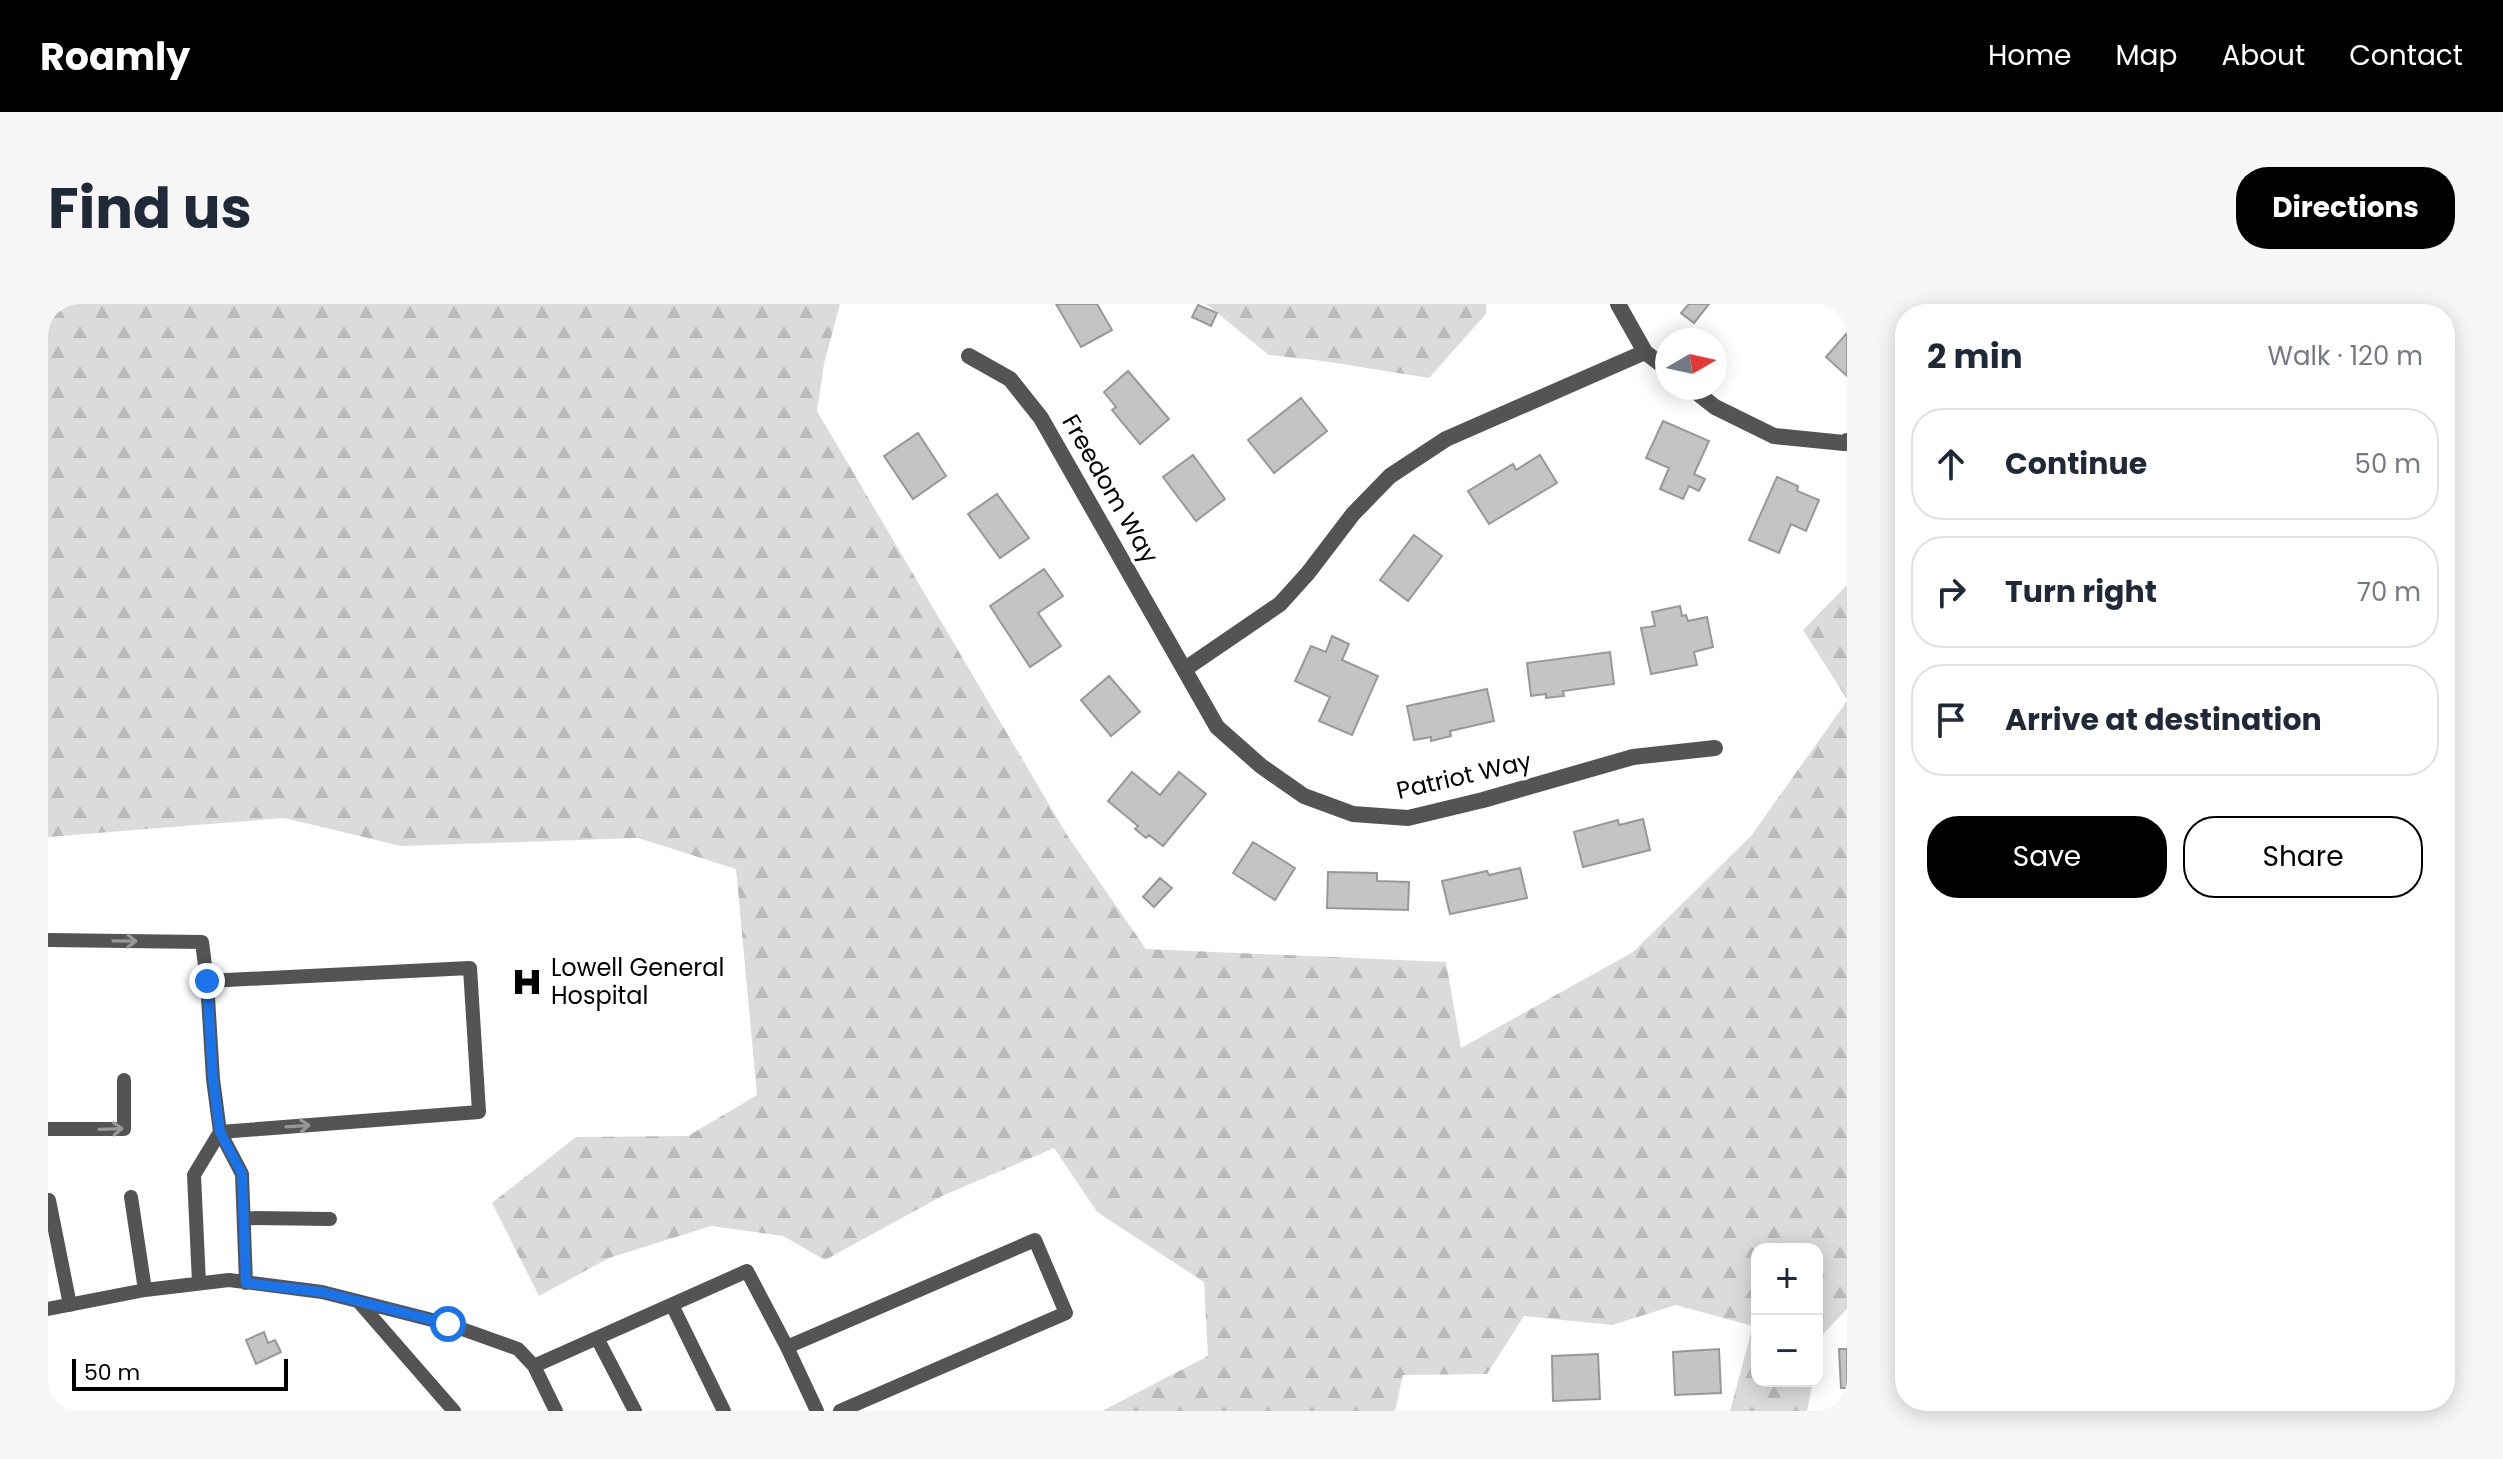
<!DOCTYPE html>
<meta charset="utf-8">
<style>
:root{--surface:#fff;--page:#f6f6f7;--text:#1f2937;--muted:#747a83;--line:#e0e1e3;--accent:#000}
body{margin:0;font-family:Poppins,sans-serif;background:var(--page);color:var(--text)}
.controls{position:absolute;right:24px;bottom:24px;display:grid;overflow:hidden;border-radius:16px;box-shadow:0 4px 20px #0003}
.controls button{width:72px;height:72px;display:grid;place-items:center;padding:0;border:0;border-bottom:2px solid var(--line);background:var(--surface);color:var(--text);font:40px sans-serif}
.compass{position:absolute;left:1607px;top:24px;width:72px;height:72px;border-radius:50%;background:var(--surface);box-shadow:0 4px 20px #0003;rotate:81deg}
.scale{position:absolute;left:24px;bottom:20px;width:216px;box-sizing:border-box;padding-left:8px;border:4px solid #000;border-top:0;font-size:22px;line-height:28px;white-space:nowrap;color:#000;-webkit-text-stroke:6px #fff;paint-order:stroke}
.stop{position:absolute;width:24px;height:24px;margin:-18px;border:6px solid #1a73e8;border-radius:50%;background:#fff}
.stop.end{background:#1a73e8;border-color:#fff;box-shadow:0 2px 8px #0008}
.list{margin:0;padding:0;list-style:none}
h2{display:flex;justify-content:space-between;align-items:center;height:104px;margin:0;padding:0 32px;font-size:34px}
h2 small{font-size:26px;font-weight:400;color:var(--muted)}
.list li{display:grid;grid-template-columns:52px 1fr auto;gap:24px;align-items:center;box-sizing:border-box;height:112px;margin:0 16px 16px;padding:0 16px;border:2px solid var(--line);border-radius:32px}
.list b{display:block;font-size:30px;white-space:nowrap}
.list em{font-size:26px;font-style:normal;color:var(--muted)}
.actions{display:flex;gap:16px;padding:24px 32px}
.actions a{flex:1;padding:18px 0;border:2px solid var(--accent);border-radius:32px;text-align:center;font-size:28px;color:var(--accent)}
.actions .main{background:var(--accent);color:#fff}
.icon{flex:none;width:44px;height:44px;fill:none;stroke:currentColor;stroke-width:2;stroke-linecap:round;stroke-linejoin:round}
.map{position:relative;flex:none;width:1799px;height:1107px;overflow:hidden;border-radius:32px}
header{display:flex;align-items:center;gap:48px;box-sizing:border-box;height:112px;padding:0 40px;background:var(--accent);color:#fff}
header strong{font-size:38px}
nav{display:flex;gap:44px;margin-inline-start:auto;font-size:28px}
.intro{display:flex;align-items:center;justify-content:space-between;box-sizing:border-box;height:192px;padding:0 48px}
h1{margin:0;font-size:56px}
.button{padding:20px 36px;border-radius:32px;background:var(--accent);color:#fff;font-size:28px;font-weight:700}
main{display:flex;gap:48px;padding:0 48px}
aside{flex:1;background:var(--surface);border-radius:32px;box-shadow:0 4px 20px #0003}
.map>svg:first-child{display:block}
.forest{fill:url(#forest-firs)}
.building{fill:#c4c4c4;stroke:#989898;stroke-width:2}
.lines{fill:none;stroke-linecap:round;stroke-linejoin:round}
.service{stroke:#545454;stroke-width:14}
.minor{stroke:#545454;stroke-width:16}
.oneway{stroke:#989898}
.route{stroke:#1a73e8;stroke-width:10}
.labels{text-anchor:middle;stroke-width:7;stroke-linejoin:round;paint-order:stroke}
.street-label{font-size:24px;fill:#000;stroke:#fff}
.poi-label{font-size:24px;fill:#000;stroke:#fff;text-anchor:start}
</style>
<header>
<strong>Roamly</strong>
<nav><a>Home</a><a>Map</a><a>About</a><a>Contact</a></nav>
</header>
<div class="intro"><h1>Find us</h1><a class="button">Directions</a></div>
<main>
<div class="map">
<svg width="1799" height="1107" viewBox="0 0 1799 1107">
<defs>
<pattern id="forest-firs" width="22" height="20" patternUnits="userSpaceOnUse" patternTransform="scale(2)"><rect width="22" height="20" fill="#dbdbdb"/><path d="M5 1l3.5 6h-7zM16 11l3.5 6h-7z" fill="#bababa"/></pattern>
</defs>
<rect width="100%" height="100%" fill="#fff"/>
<path class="forest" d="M0 0H792L776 60 769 107 1019 531 1098 645 1398 658 1413 744 1585 648 1703 532 1799 397V1005L1775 1030 1769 1059V945H1709V1077H1765L1759 1107H1682L1705 1022 1628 1001 1564 1021 1476 1012 1439 1070 1355 1071 1347 1107H1054L1160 1052 1156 978 1049 908 1006 844 894 892 777 956 735 932 663 922 561 954 491 992 444 899 528 833 640 832 709 791 688 565 590 534 353 542 236 514 0 533Z
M1158 0H1438V10L1381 74 1275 57 1221 51Z
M1799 281V395L1755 326Z"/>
<path class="building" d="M1008 0H1049L1064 26 1033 43Z
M1641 0H1661L1646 19 1633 9Z
M1150 1 1169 9 1163 22 1144 13Z
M1799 29V72L1778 53Z
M1080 67 1121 115 1092 140 1064 106 1068 103 1056 88Z
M1253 94 1279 127 1226 169 1200 136Z
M1615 117 1661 137 1646 170 1657 175 1651 187 1641 182 1635 195 1612 185 1621 164 1598 154Z
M870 129 898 172 865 195 836 152Z
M1145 151 1177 195 1148 217 1115 173Z
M1492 151 1509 179 1441 220 1420 187 1465 160 1468 166Z
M1729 173 1750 182 1749 187 1771 196 1758 227 1743 220 1731 249 1701 236Z
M949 190 981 234 952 254 920 210Z
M1366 231 1394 252 1360 297 1332 276Z
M996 265 1015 292 990 309 1013 342 982 363 942 302Z
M1632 302 1634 312 1638 311 1640 317 1659 313 1665 343 1646 348 1649 361 1603 370 1593 324 1607 322 1604 308Z
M1284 332 1301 340 1294 356 1330 372 1304 431 1271 417 1282 393 1247 377 1263 342 1278 348Z
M1562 348 1566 380 1515 387 1516 392 1498 394V390L1483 392 1479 359Z
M1061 372 1092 408 1063 432 1033 396Z
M1439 385 1446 417 1402 427 1403 432 1383 437V433L1366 436 1359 402Z
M1084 468 1112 491 1131 468 1158 490 1115 542 1101 531 1098 534 1087 525 1090 522 1060 497Z
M1595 515 1602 546 1535 563 1526 528 1570 516 1571 521Z
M1205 538 1247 564 1227 596 1185 569Z
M1472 564 1479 594 1402 610 1394 577 1439 567 1441 571Z
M1280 568 1329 569V577L1361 578 1360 606 1279 604Z
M1112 574 1124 584 1106 603 1095 593Z
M216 1028 220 1039 227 1036 233 1048 208 1060 198 1036Z
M1671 1045 1673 1089 1627 1091 1625 1048Z
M1791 1045H1799V1084H1793Z
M1550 1050 1552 1095 1505 1097 1504 1052Z"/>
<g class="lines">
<path class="service" d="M0 636 154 638 159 677 165 775 172 828 194 870 198 979
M159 677 422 664 431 808 172 828
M0 825H76V776
M83 893 97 986
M1 896 22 1001
M196 914 282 915
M151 979 146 871 172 828
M310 997 406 1107
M624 1001 676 1107
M0 1005 97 986 181 976 274 988 400 1020 470 1045 486 1062 508 1107
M549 1034 587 1107
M739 1043 769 1107
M486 1062 699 967 739 1043 987 936 1018 1009 792 1107"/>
<path class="minor" d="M1570 0 1597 48 1619 65
M921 52 962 75 993 114 1169 423 1213 462 1256 492 1305 510 1360 514 1435 496 1585 453 1667 444
M1643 84 1667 103 1726 132 1796 139 1799 137
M1137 365 1232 300 1260 269 1305 210 1342 172 1398 135 1597 48"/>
</g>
<defs><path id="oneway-shaft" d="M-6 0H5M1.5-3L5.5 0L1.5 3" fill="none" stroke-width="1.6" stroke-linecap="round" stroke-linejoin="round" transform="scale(2)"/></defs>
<g class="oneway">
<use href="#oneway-shaft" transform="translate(77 637) rotate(1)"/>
<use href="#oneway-shaft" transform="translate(250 822) rotate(-4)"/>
<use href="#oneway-shaft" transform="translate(63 825) rotate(-2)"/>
</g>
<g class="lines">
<path class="route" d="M159 677 165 775 172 828 194 870 198 979 274 988 400 1020"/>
</g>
<defs>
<g id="hospital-bare" transform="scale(2.4)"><path d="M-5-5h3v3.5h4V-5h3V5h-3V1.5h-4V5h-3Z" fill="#000" stroke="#fff" stroke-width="2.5" paint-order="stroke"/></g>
</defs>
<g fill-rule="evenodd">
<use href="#hospital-bare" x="479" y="678"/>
</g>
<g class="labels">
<g class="street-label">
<text transform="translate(1062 185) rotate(60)" y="8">Freedom Way</text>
<text transform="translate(1416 472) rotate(-13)" y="8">Patriot Way</text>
</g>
<g class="poi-label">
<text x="503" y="672">Lowell General<tspan x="503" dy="28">Hospital</tspan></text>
</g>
</g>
</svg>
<div class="controls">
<button>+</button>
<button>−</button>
</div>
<svg class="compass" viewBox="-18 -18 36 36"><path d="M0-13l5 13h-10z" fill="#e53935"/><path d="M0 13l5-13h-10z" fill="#747a83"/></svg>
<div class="scale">50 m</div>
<div class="stop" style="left:400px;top:1020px"></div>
<div class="stop end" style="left:159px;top:677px"></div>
</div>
<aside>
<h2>2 min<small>Walk · 120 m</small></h2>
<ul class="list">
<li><svg class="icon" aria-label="ahead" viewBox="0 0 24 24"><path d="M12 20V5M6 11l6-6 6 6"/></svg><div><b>Continue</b></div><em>50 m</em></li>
<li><svg class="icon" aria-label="right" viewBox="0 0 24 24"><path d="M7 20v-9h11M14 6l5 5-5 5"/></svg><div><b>Turn right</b></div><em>70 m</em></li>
<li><svg class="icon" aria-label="arrive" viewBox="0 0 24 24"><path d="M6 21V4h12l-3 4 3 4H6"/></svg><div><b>Arrive at destination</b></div></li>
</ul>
<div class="actions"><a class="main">Save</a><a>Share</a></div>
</aside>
</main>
